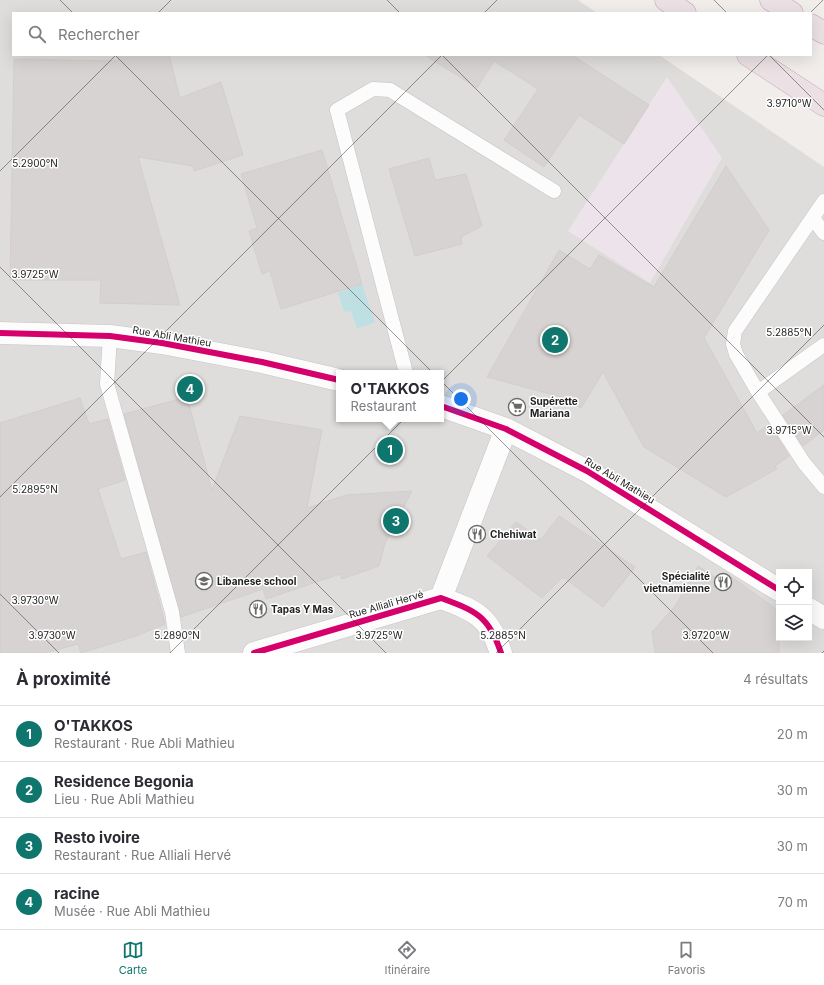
<!DOCTYPE html>
<html lang="fr">
<meta charset="utf-8">
<style>
:root{--surface:#fff;--page:#f7f7f7;--text:#2b2b33;--muted:#7c7c81;--line:#e1e1e2;--accent:#0f766e}
body{margin:0;font-family:Inter,sans-serif;background:var(--page);color:var(--text)}
.controls{position:absolute;right:12px;bottom:12px;display:grid;overflow:hidden;border-radius:0px;box-shadow:0 4px 16px #0002}
.controls button{width:36px;height:36px;display:grid;place-items:center;padding:0;border:0;border-bottom:1px solid var(--line);background:var(--surface);color:var(--text);font:20px sans-serif}
.you{position:absolute;left:461px;top:399px;width:14px;height:14px;margin:-10px;border:3px solid #fff;border-radius:50%;background:#1a73e8;box-shadow:0 0 0 6px #1a73e833}
.badge{display:grid;place-items:center;width:26px;height:26px;border-radius:50%;background:var(--accent);color:#fff;font-size:13px;font-weight:700}
.pin{position:absolute;translate:-50% -50%;border:2px solid #fff;box-shadow:0 1px 4px #0006}
.popup{position:absolute;left:336px;top:370px;width:108px;height:52px;box-sizing:border-box;display:grid;place-content:center;border-radius:0px;background:var(--surface);filter:drop-shadow(0 1px 3px #0005);font-size:13px;white-space:nowrap;color:var(--muted)}
.popup b{font-size:15px;color:var(--text)}
.popup::after{content:'';position:absolute;left:50%;top:100%;margin-left:-8px;border:8px solid transparent;border-top-color:var(--surface)}
.list{margin:0;padding:0;list-style:none}
h2{display:flex;justify-content:space-between;align-items:center;height:52px;margin:0;padding:0 16px;font-size:17px}
h2 small{font-size:13px;font-weight:400;color:var(--muted)}
.list li{display:grid;grid-template-columns:26px 1fr auto;gap:12px;align-items:center;box-sizing:border-box;height:56px;padding:0 16px;border-top:1px solid var(--line)}
.list b{display:block;font-size:15px;white-space:nowrap}
.list p{margin:0;font-size:13px;white-space:nowrap;color:var(--muted)}
.list em{font-size:13px;font-style:normal;color:var(--muted)}
.icon{flex:none;width:22px;height:22px;fill:none;stroke:currentColor;stroke-width:2;stroke-linecap:round;stroke-linejoin:round}
.map{position:relative;flex:none;width:824px;height:653px;overflow:hidden}
.search{position:absolute;background:var(--surface);box-shadow:0 4px 16px #0002;left:12px;right:12px;top:12px;height:44px;display:flex;align-items:center;gap:10px;box-sizing:border-box;padding:0 14px;border-radius:0px;color:var(--muted);font-size:15px}
.sheet{height:276px;background:var(--surface)}
nav{display:flex;justify-content:space-around;align-items:center;box-sizing:border-box;height:56px;border-top:1px solid var(--line);background:var(--surface);font-size:11px;color:var(--muted)}
nav a{display:grid;justify-items:center;gap:2px}
nav .on{color:var(--accent)}
.map>svg:first-child{display:block}
.residential{fill:#dfdddc;fill-rule:evenodd}
.industrial{fill:#ede3ea}
.religious{fill:#dedddc}
.water{fill:#bfe0e2}
.building{fill:#d7d3d2;stroke:#d3cecc}
.lines{fill:none;stroke-linecap:round;stroke-linejoin:round}
.lane-casing{stroke:#c6c4c3;stroke-width:15}
.street-casing{stroke:#c6c4c3;stroke-width:23}
.highway-casing{stroke:#c5a2b1;stroke-width:23}
.lane{stroke:#fdfcfc;stroke-width:14}
.street{stroke:#fdfcfc;stroke-width:22}
.highway{stroke:#ebe1e4;stroke-width:22}
.cycleway-casing{stroke:#fff;stroke-width:8}
.cycleway{stroke:#d6006c;stroke-width:6}
.ticks{fill:none;stroke:#222;stroke-width:1;stroke-opacity:0.45}
.labels{text-anchor:middle;stroke-width:3;stroke-linejoin:round;paint-order:stroke}
.street-label{font-size:10px;fill:#222;stroke:#fff}
.poi-label{font-size:10px;font-weight:bold;fill:#222;stroke:#fff;text-anchor:start}
.ticks-label{font-size:10px;text-anchor:middle;fill:#222;stroke:#fff;stroke-width:3;stroke-linejoin:round;paint-order:stroke}
</style>
<div class="map">
<svg width="824" height="653" viewBox="0 0 824 653">
<rect width="100%" height="100%" fill="#f0edeb"/>
<path class="residential" d="M0 0H578L597 13H13V55H659L824 167V653H0ZM339 373H441V419H339ZM779 572H809V638H779Z"/>
<path class="industrial" d="M667 77 722 158 650 283 568 231Z"/>
<path class="religious" d="M486 0H568L560 13H506Z
M769 230 824 305V335L736 395 703 336 718 314Z"/>
<path class="water" d="M362 284 375 322 357 329 351 311 344 312 338 293Z"/>
<path class="building" d="M117 55H169L180 98 221 82 243 155 194 171 193 166 138 157 180 305 100 303 101 280H10L14 59 119 61Z
M425 55H572L649 105 624 144 579 115 544 167 504 140 538 89 494 61 477 88Z
M322 150 362 284 281 309 270 271 262 274 249 231 257 228 241 174Z
M429 158 435 180 466 174 482 226 461 237 462 244 415 256 389 169Z
M726 166 769 230 704 338 757 433 769 424 789 456 775 466 777 469 726 497 644 447 603 372 581 408 565 398 487 377 559 250 590 269 599 255 654 287Z
M824 385V430L803 446 783 415Z
M187 397 212 490 240 416 322 430 307 508 346 495 412 491 385 543 379 566 342 579 340 574 266 599 263 589 181 617 124 414Z
M80 398 89 424 108 419 125 480 98 489 121 559 146 552 165 624 136 636 81 653 78 644 45 653H0V423Z
M559 516 635 567 603 607 563 577 542 598 487 556 516 522 541 540Z
M698 566 716 578 726 573 779 611V653H655L652 632 676 605Z"/>
<g class="lines">
<g class="lane-casing">
<path id="lane" d="M824 201 735 331 733 344 736 354 758 392 804 463 824 487
M813 218 824 233
M110 336 107 384 172 612 178 653
M406 373 337 110 373 89 390 90 554 191
M758 392 824 345"/>
</g>
<g class="street-casing">
<path id="street" d="M0 333 110 336 162 343 262 362 339 380
M441 406 506 429 587 471 779 590
M441 598 506 429
M809 609 824 618
M254 653 441 598C476 611 489 616 501 653"/>
</g>
<g class="highway-casing">
<path id="highway" d="M666 0 685 13
M771 0 792 13
M811 25 824 33
M748 55 824 105"/>
</g>
<use href="#lane" class="lane"/>
<use href="#street" class="street"/>
<use href="#highway" class="highway"/>
<g class="cycleway-casing">
<path id="cycleway" d="M0 333 110 336 162 343 262 362 339 380
M441 406 506 429 587 471 779 590
M254 653 441 598C476 611 489 616 501 653"/>
</g>
<use href="#cycleway" class="cycleway"/>
</g>
<path class="ticks" d="M60 0 73 13M387 0 400 13M714 0 727 13M158 13 171 0M484 13 497 0M810 13 823 0M115 55 713 653M442 55 824 437M769 55 824 110M0 171 116 55M0 267 386 653M0 497 442 55M0 594 59 653M170 653 768 55M496 653 824 325M822 653 824 651"/>
<defs>
<g id="supermarket-ring" transform="scale(0.9)"><circle r="9.5" fill="#fff" stroke="#6a6968" stroke-width="1.5"/><path d="M-6-5.5h2.5l.6 2H6L4.5 2H-2.5L-4.4-4H-6ZM-1.5 3.2a1.3 1.3 0 1 0 .1 0ZM3 3.2a1.3 1.3 0 1 0 .1 0Z" fill="#6a6968"/></g>
<g id="restaurant-ring" transform="scale(0.9)"><circle r="9.5" fill="#fff" stroke="#6a6968" stroke-width="1.5"/><path d="M-5-6h1v4h1v-4h1v4h1v-4h1v5L-1.5 .5V6h-2V.5L-5-1ZM5-6V6H3V1.5H1.5Q1.5-4 5-6Z" fill="#6a6968"/></g>
<g id="school-ring" transform="scale(0.9)"><circle r="9.5" fill="#fff" stroke="#6a6968" stroke-width="1.5"/><path d="M0-5L7-2L0 1L-7-2ZM-4 1L0 2.5L4 1V4Q0 6-4 4Z" fill="#6a6968"/></g>
</defs>
<g fill-rule="evenodd">
<use href="#supermarket-ring" x="517" y="407"/>
<use href="#restaurant-ring" x="477" y="534"/>
<use href="#school-ring" x="204" y="581"/>
<use href="#restaurant-ring" x="723" y="582"/>
<use href="#restaurant-ring" x="258" y="609"/>
</g>
<g class="labels">
<g class="street-label">
<text transform="translate(172 336) rotate(10)" y="4">Rue Abli Mathieu</text>
<text transform="translate(620 480) rotate(31)" y="4">Rue Abli Mathieu</text>
<text transform="translate(386 604) rotate(-16)" y="4">Rue Alliali Hervé</text>
</g>
<g class="poi-label">
<text x="530" y="405">Supérette<tspan x="530" dy="12">Mariana</tspan></text>
<text x="490" y="538">Chehiwat</text>
<text x="710" y="580" text-anchor="end">Spécialité<tspan x="710" dy="12">vietnamienne</tspan></text>
<text x="217" y="585">Libanese school</text>
<text x="271" y="613">Tapas Y Mas</text>
</g>
</g>
<g class="ticks-label">
<text x="789" y="107">3.9710°W</text>
<text x="35" y="167">5.2900°N</text>
<text x="35" y="278">3.9725°W</text>
<text x="789" y="336">5.2885°N</text>
<text x="789" y="434">3.9715°W</text>
<text x="35" y="493">5.2895°N</text>
<text x="35" y="604">3.9730°W</text>
<text x="177" y="639">5.2890°N</text>
<text x="503" y="639">5.2885°N</text>
<text x="52" y="639">3.9730°W</text>
<text x="379" y="639">3.9725°W</text>
<text x="706" y="639">3.9720°W</text>
</g>
</svg>
<div class="controls">
<button><svg class="icon" aria-label="locate" viewBox="0 0 24 24"><circle cx="12" cy="12" r="6"/><path d="M12 2v4M12 18v4M2 12h4M18 12h4"/></svg></button>
<button><svg class="icon" aria-label="layers" viewBox="0 0 24 24"><path d="M12 4l9 5-9 5-9-5zM3 14l9 5 9-5"/></svg></button>
</div>
<div class="you"></div>
<div class="pin badge" style="left:390px;top:450px">1</div>
<div class="popup"><b>O'TAKKOS</b>Restaurant</div>
<div class="pin badge" style="left:555px;top:340px">2</div>
<div class="pin badge" style="left:396px;top:521px">3</div>
<div class="pin badge" style="left:190px;top:389px">4</div>
<div class="search"><svg class="icon" aria-label="search" viewBox="0 0 24 24"><circle cx="10" cy="10" r="6"/><path d="M15 15l6 6"/></svg>Rechercher</div>
</div>
<section class="sheet">
<h2>À proximité<small>4 résultats</small></h2>
<ul class="list">
<li><span class="badge">1</span><div><b>O'TAKKOS</b><p>Restaurant · Rue Abli Mathieu</p></div><em>20 m</em></li>
<li><span class="badge">2</span><div><b>Residence Begonia</b><p>Lieu · Rue Abli Mathieu</p></div><em>30 m</em></li>
<li><span class="badge">3</span><div><b>Resto ivoire</b><p>Restaurant · Rue Alliali Hervé</p></div><em>30 m</em></li>
<li><span class="badge">4</span><div><b>racine</b><p>Musée · Rue Abli Mathieu</p></div><em>70 m</em></li>
</ul>
</section>
<nav>
<a class="on"><svg class="icon" aria-label="map" viewBox="0 0 24 24"><path d="M3 6l6-2 6 2 6-2v14l-6 2-6-2-6 2zM9 4v14M15 6v14"/></svg>Carte</a>
<a><svg class="icon" aria-label="directions" viewBox="0 0 24 24"><path d="M12 3l9 9-9 9-9-9zM9 14v-3h6M13 9l2 2-2 2"/></svg>Itinéraire</a>
<a><svg class="icon" aria-label="saved" viewBox="0 0 24 24"><path d="M7 4h10v16l-5-4-5 4z"/></svg>Favoris</a>
</nav>
